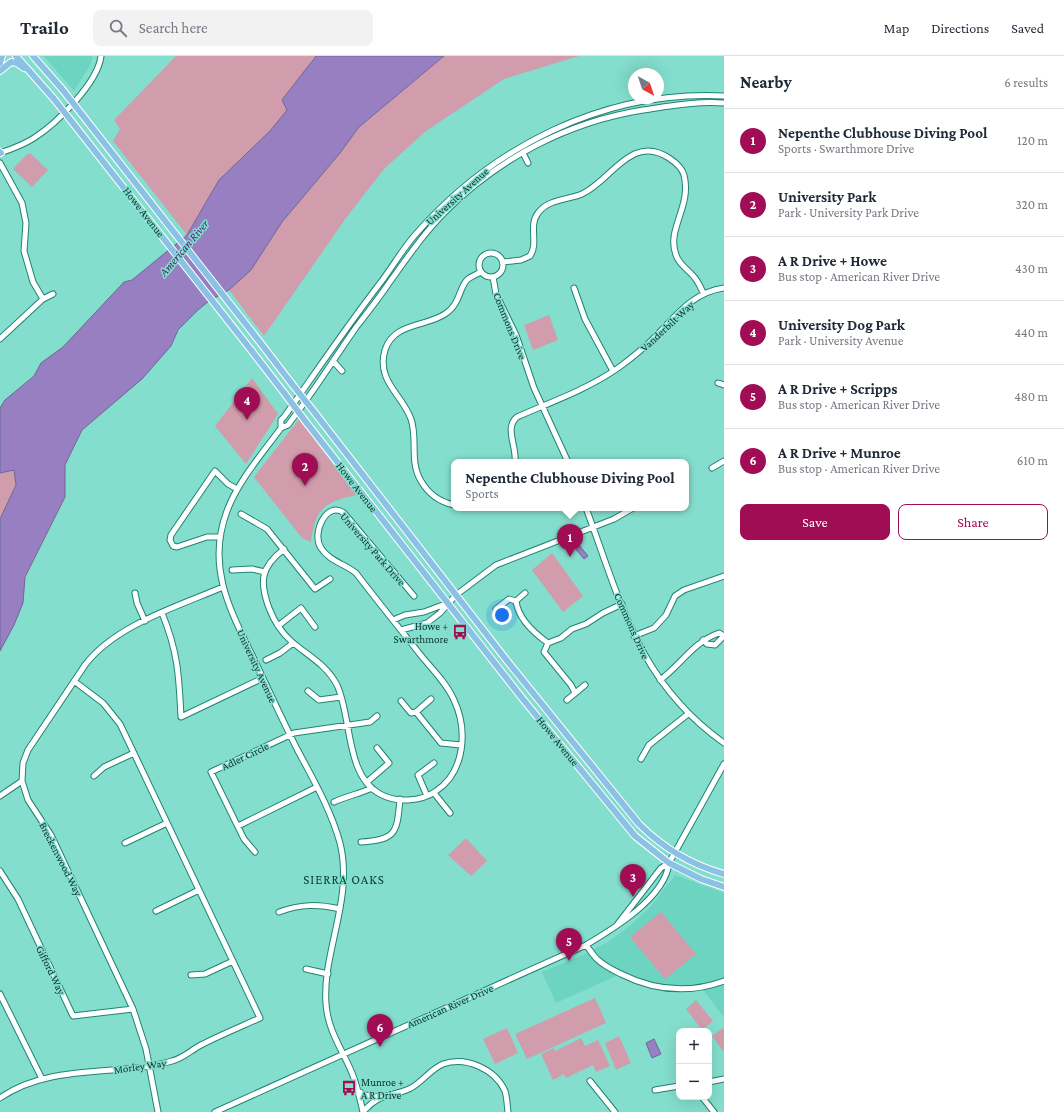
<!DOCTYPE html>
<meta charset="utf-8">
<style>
:root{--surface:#fff;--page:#f2f2f3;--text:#1f2937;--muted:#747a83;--line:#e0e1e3;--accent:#a00d54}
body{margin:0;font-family:"Crimson Pro",serif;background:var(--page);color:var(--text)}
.controls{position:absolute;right:12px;bottom:12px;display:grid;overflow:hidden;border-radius:8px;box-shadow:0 4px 16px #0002}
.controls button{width:36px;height:36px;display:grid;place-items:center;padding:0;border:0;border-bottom:1px solid var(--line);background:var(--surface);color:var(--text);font:20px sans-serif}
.compass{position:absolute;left:628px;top:12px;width:36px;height:36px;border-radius:50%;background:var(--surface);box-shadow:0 4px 16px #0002;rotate:140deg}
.you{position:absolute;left:502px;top:559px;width:14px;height:14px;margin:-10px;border:3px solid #fff;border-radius:50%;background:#1a73e8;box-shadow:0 0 0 6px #1a73e833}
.badge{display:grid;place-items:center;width:26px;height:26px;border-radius:50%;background:var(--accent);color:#fff;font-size:13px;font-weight:700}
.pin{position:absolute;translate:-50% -33px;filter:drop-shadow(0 1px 2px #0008)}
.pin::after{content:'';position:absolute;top:21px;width:14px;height:12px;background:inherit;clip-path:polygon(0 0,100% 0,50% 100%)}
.popup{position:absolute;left:451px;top:403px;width:238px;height:52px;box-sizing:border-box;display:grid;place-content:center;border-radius:8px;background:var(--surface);filter:drop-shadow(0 1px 3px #0005);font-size:13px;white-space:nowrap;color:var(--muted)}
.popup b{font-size:15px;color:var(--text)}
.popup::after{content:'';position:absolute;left:50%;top:100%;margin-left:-8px;border:8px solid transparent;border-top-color:var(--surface)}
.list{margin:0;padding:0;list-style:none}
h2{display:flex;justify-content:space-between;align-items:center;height:52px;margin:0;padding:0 16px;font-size:17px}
h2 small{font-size:13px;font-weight:400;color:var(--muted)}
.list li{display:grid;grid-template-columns:26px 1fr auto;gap:12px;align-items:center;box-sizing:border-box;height:64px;padding:0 16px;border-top:1px solid var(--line)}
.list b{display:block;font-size:15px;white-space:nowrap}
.list p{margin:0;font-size:13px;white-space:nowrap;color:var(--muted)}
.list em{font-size:13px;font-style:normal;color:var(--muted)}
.actions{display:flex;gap:8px;padding:12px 16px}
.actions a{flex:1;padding:9px 0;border:1px solid var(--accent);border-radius:8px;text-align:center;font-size:14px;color:var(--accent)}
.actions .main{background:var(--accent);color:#fff}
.icon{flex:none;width:22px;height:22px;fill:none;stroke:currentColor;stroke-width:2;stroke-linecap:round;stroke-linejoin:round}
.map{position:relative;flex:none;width:724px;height:1056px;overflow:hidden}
header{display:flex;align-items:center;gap:24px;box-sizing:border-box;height:56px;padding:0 20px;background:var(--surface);border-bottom:1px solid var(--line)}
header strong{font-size:19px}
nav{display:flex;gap:22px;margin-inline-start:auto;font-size:14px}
.search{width:280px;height:36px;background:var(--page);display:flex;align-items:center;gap:10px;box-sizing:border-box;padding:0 14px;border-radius:8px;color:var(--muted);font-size:15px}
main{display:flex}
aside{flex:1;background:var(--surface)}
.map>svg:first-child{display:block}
.built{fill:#6dd4c1}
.green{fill:#d19dac}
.water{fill:#977fc2;stroke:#6d6895}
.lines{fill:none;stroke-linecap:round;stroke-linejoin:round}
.minor-casing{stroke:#208374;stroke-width:7}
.major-casing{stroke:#fff;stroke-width:8}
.minor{stroke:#fff;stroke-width:5}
.major{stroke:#8bc1e4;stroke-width:6}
.major-bridge-casing{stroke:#fff;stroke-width:8;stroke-linecap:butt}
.major-bridge{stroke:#8bc1e4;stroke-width:6}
.labels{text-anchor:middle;stroke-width:3;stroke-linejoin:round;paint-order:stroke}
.street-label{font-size:11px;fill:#0a322c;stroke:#84decd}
.poi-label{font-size:11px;fill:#0a322c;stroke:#84decd;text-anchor:end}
.water-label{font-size:12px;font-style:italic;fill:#492576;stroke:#84decd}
.quarter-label{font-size:13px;letter-spacing:1px;fill:#0d4038;stroke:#84decd}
</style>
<header>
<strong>Trailo</strong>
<div class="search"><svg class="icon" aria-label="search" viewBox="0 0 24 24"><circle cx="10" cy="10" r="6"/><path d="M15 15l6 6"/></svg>Search here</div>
<nav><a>Map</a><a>Directions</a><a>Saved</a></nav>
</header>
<main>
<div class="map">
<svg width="724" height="1056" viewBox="0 0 724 1056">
<rect width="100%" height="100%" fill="#84decd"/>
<path class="built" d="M44 0H92L91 8 74 35Z
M675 819 724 837V961L699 929 678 931 660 929 645 925 625 916 556 947 542 916 585 898 608 886 631 869 652 849Z"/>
<path class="green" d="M176 0H316L312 3 287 54 270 75 219 124 187 179 113 85 120 73 114 64Z
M444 0H579L504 23 426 75 384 113 346 162 264 280 229 234 251 214 282 166 340 97 359 71Z
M30 97 48 114 32 131 13 113 26 99Z
M549 259 558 284 533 294 524 269Z
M252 322 278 358 246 408 215 370Z
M299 363 356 439C324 446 315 453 311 486L302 482 254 421Z
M14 414 16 429 0 463V417Z
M552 497 583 540 563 556 532 514Z
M466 782 487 805 471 820 448 799Z
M661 856 696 898 665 923 630 881Z
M595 942 606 967 527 1003 515 978Z
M696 944 713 965 702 974 686 953Z
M507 972 518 997 495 1008 483 983Z
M723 972 724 973V996L712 980Z
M619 980 631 1007 616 1014 605 987Z
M581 982 585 990 598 984 610 1010 596 1016 593 1009 566 1022 564 1018 553 1024 541 998 554 992 555 995Z"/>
<path class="water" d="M316 0H444L359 71 340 97 282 166 251 214 229 234 209 245 198 254 178 274 171 290 142 323 82 374 65 409V441L25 521 23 547 14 569 0 595V463L16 429 14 414 0 417V352L5 344 34 320 41 307 63 291 124 226 132 224 187 179 219 124 270 75 287 54 282 44Z
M579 489 588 500 584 503 575 492Z
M654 983 661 998 652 1002 646 987Z"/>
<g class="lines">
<g class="minor-casing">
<path id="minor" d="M0 97C12 93 23 89 34 82 56 68 98 27 101 0
M523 97 528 107
M0 107 22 147 26 167 24 195 33 226 43 243 0 283
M479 209a12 12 0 1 1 24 0a12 12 0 1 1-24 0Z
M503 206 521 204 530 200C539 187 528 170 538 157 548 143 568 144 582 138 611 125 631 77 669 102 675 106 682 111 684 119 692 151 666 173 676 199 679 209 689 214 695 222 699 227 701 233 704 238
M493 221 496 238 516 279 534 332 568 406
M574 232 585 263 613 315
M43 243 53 238
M333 305 342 315
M718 327 724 329
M281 372V364L284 361C316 316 347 270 381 226 393 210 402 194 415 179 493 90 604 34 724 40
M515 406C517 390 504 372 517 361 551 346 588 333 618 312 632 302 644 292 656 280 676 260 693 236 724 232
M712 412 724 405
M454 449C440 446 428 437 421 425 409 405 418 383 411 363 402 338 376 325 385 294 394 266 426 271 445 258 461 248 459 230 468 223 472 220 477 218 481 216
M586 452C621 546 638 626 724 687
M241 458 267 473 315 533 330 523
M220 481H207L177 491 173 490 170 484 171 479 215 415 228 428 237 433
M284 493C261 511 259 525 269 552 274 565 281 576 291 585 308 600 326 608 337 629 352 661 345 719 380 738 396 747 421 746 436 735 465 716 468 674 454 644 447 628 434 615 423 602 401 574 378 546 356 517 345 508 329 505 321 492 311 477 327 444 344 457L414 540
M232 514 252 513 265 516
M135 537 137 547 145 565
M525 537 516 545C518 562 534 577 548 587L561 582 572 573 586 568 603 557 622 548
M496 553 509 543 516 545
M162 557C178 596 179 620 181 661L263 622
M393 564 405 559 424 556 448 547
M278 570 301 552 315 571
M401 574 427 567 440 557 456 539 496 509 614 463 633 452
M634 580 654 572 666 559 675 540 684 534 724 520
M548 587 544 596 571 629 575 637
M266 604 280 597 293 587
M660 624C681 609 693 586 719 577L724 580 715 589 707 588 703 584
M308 635 319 644 341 641
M567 644 585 629
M401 645 411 657 416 656 431 643
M416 656 441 687 461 689
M641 703 649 689 688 658
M94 720 104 711 134 697
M367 726 389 707 377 692
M434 737 450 757
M0 740 22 725
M427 740 418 719 434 707
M334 746C347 740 359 738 372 732
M238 770 317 731
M361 786C397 784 397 776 400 743
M125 787 167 767
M255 796 244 783 211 716 294 677 370 666 377 660
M0 815 18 843 73 960 133 953
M156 855 199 834
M279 856C300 848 318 848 340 853
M617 869 661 812 669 807
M586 889C590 894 593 899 597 903 604 910 613 914 621 918 655 935 688 938 724 925
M306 913 328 918
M191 919 205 918 233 905
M0 938 42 1023
M590 1025 615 1056
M709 1026 724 1023
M655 1034 679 1030
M358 1035 365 1039 379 1041
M702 1041 714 1056
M0 1042C50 1007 116 1021 172 1005 184 1002 191 994 201 989 220 979 240 971 260 962L120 668 103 647 74 625
M158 1056 146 993 133 953 51 779 28 744 22 725 23 707 28 694 85 609C115 569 179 550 223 531
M215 1056 586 889C613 873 665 842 669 807L724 708
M363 1056C360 1043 357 1029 352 1017 342 993 328 975 326 948 322 896 354 843 340 787 331 754 313 723 297 693 282 663 268 633 254 603 230 554 206 511 227 455 238 425 262 398 281 372L288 369 302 350C321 324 338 297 357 270 368 256 379 242 389 227 407 202 424 177 445 156 499 102 568 66 643 54 670 50 697 45 724 47
M363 1056C380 1036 390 1042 411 1032 422 1026 431 1013 443 1008 466 1000 495 1013 505 1035 507 1041 507 1049 508 1056"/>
</g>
<g class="major-casing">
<path id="major" d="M16 0 54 43
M33 0 62 33
M0 7 2 0
M0 15 11 6 17 7 24 12
M0 96 1 97
M259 285 292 328
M251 294 285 338
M315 357 508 606 639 768C663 792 692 809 724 818
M306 366 522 642 635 780 669 807 701 823 724 831"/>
</g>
<use href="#minor" class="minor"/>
<use href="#major" class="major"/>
<g class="major-bridge-casing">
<path id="major-bridge" d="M62 33 259 285
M54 43 251 294
M292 328 315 357
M285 338 306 366"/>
</g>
<use href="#major-bridge" class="major-bridge"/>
</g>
<defs>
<g id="bus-bare" transform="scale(1.2)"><path d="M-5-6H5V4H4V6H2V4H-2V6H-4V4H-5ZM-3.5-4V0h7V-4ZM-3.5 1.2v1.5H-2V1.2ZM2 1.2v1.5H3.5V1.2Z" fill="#a00d54" stroke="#84decd" stroke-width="2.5" paint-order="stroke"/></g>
</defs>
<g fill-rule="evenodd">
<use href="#bus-bare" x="460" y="576"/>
<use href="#bus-bare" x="349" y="1032"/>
</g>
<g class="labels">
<g class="street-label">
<text transform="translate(457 140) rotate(-42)" y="4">University Avenue</text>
<text transform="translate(144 156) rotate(52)" y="4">Howe Avenue</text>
<text transform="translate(510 270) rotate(68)" y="4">Commons Drive</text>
<text transform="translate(667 270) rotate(-43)" y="4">Vanderbilt Way</text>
<text transform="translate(357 431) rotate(52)" y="4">Howe Avenue</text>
<text transform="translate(373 493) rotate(49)" y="4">University Park Drive</text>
<text transform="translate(632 570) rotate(66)" y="4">Commons Drive</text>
<text transform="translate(257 610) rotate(65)" y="4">University Avenue</text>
<text transform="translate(558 685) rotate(51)" y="4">Howe Avenue</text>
<text transform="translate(245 700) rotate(-26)" y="4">Adler Circle</text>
<text transform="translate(61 803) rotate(63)" y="4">Breckenwood Way</text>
<text transform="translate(51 914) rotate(64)" y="4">Gifford Way</text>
<text transform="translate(450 950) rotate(-24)" y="4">American River Drive</text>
<text transform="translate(140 1010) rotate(-8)" y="4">Morley Way</text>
</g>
<g class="poi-label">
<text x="448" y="574">Howe +<tspan x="448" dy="13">Swarthmore</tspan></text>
<text x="361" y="1030" text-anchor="start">Munroe +<tspan x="361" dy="13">A R Drive</tspan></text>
</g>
<g class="water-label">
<text transform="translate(184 192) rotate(-50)" y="4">American River</text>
</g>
<g class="quarter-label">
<text x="344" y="828">SIERRA OAKS</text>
</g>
</g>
</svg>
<div class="controls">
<button>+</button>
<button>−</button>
</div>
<svg class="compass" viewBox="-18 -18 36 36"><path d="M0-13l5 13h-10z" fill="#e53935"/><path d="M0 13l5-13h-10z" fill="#747a83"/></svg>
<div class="you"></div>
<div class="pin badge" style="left:570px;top:501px">1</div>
<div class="popup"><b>Nepenthe Clubhouse Diving Pool</b>Sports</div>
<div class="pin badge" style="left:305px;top:430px">2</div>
<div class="pin badge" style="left:633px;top:841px">3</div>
<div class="pin badge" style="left:247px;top:364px">4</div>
<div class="pin badge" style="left:569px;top:905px">5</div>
<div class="pin badge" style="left:380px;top:991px">6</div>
</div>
<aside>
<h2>Nearby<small>6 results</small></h2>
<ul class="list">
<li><span class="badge">1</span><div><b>Nepenthe Clubhouse Diving Pool</b><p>Sports · Swarthmore Drive</p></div><em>120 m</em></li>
<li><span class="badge">2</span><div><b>University Park</b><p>Park · University Park Drive</p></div><em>320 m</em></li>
<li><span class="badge">3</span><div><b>A R Drive + Howe</b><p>Bus stop · American River Drive</p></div><em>430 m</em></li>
<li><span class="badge">4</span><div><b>University Dog Park</b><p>Park · University Avenue</p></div><em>440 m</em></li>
<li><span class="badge">5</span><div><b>A R Drive + Scripps</b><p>Bus stop · American River Drive</p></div><em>480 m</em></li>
<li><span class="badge">6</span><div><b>A R Drive + Munroe</b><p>Bus stop · American River Drive</p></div><em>610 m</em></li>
</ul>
<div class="actions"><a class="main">Save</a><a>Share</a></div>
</aside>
</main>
